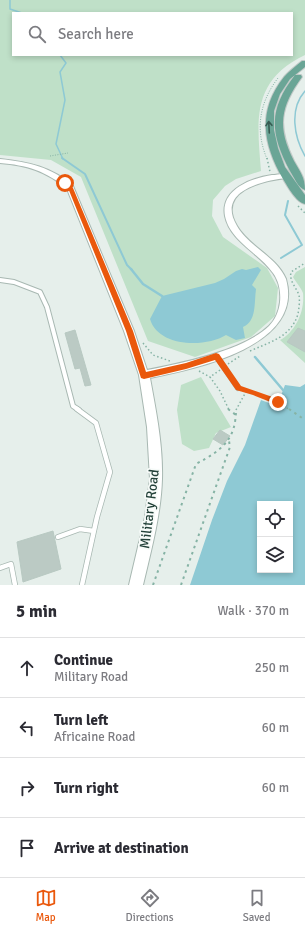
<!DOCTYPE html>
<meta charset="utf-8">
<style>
:root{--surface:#fff;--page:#f2f2f3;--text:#2b2b33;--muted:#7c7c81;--line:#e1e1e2;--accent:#ea580c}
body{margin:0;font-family:Signika,sans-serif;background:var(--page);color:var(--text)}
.controls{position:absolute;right:12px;bottom:12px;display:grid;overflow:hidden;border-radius:0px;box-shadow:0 2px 6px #0003}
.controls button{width:36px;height:36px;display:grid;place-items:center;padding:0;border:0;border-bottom:1px solid var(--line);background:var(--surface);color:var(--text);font:20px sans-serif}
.stop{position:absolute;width:12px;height:12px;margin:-9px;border:3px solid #ea580c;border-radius:50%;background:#fff}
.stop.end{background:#ea580c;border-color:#fff;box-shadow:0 1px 4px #0008}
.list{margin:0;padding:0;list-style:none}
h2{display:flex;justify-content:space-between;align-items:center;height:52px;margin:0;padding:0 16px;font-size:17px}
h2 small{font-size:13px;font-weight:400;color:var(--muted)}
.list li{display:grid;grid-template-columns:26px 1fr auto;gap:12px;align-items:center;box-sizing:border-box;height:60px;padding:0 16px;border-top:1px solid var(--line)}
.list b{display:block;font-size:15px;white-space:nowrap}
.list p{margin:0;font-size:13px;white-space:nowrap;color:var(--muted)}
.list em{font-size:13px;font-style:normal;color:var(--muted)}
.icon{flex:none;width:22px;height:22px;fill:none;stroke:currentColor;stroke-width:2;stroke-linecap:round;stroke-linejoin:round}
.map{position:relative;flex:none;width:305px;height:585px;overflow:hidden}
.search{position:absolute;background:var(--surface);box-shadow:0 2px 6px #0003;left:12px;right:12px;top:12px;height:44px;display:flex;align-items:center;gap:10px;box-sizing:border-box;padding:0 14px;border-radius:0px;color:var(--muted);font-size:15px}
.sheet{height:292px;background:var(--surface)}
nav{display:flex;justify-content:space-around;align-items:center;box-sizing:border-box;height:56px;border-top:1px solid var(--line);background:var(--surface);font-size:11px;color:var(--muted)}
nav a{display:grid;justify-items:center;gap:2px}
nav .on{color:var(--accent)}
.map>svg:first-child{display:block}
.green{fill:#bfe0c8;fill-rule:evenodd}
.water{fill:#8ec9d4;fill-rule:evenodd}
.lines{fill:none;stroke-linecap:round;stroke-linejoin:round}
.stream-far2{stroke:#8ec9d4;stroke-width:1.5}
.stream-far1{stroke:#8ec9d4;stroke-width:2}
.stream{stroke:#8ec9d4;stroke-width:2.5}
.building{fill:#bbcac4;stroke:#b8c9c2}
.service-far1-casing{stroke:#a8b8b2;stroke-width:6}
.service-casing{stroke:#a8b8b2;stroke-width:6}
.tertiary-casing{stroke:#a8b8b2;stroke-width:2}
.primary-casing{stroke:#c2cac8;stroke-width:2}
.path-far2{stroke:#86b3a5;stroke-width:1;stroke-dasharray:1 1.5;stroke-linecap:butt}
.path-far1{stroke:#86b3a5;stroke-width:1.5;stroke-dasharray:1.5 2.5;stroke-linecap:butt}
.path{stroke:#86b3a5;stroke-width:2;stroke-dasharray:2.5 4;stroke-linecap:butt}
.service-far1{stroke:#fff;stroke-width:4}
.service{stroke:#fff;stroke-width:4.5}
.tertiary{fill:#fff;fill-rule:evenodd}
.primary{fill:#6aa596;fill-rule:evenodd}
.oneway{stroke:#365b51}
.route{fill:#ea580c}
.labels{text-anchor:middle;stroke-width:3.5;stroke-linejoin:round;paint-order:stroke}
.street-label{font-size:14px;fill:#24423a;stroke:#f7fbf9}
</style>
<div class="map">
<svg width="305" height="585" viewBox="0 0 305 585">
<rect width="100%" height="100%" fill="#e6efeb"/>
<path class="green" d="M0 0H305V55C251 81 257 120 261 171L236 179 225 186 213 200 212 216 223 237 267 268 278 288 275 316 251 337 195 357 148 341 81 177 51 160 0 155ZM13 13H292V55H13Z
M305 267V363L280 340C295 332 305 312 303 293 301 288 296 282 293 277L296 272Z
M201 377 231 427 216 433 209 448 194 451 182 444 177 410 181 385Z"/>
<path class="water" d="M258 267 261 270 252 285 256 289C254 303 257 321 243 327L245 338 236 340 226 335C205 348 158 347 150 319L162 296 215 283 224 279 236 271 242 269 246 270Z
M305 384V585H190L212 520 227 481 245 445 261 400 277 406 285 385 300 387ZM260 504H290V570H260Z"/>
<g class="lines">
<path class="stream-far2" d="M10 0V9L22 13
M60 55 66 63 60 72 65 100 56 144 63 159
M305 91C289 109 294 137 305 156"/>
<path class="stream-far1" d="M62 158 85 174 127 265 132 270
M281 258 302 245 285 215 288 201"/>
<path class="stream" d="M131 269 143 284 162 296
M255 357 283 390"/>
</g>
<path class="building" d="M298 328 305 331V352L287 342Z
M75 330 91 385 85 386 80 368 75 369 65 333Z
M220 430 230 436 223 445 213 439Z
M53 531 61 569 23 582 17 542Z"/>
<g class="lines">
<g class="service-far1-casing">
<path id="service-far1" d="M0 280 14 282 40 292 47 307 73 406 79 410
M217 357 238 388"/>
</g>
<g class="service-casing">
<path id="service" d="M77 409 96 423 110 472 97 517 82 585
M58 537 80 529 94 531
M0 568 11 564 15 585"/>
</g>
<g class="tertiary-casing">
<path id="tertiary" d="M0 159C28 162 52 167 73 186L134 331 147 370C182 363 243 351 269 326 275 320 279 311 280 302 281 292 279 281 273 273 259 253 230 241 225 216 220 189 252 178 272 175 278 175 285 172 290 176L286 178C262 181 216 191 237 226 249 247 276 256 286 279 305 347 193 369 150 378 156 411 163 445 162 479 161 514 151 551 143 585H129L145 517 150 479 147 427 139 375 124 331 67 189C47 171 26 165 0 163Z"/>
</g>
<g class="primary-casing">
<path id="primary" d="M302 61H305V67L290 79 280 94 274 111V130L278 148 285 167 305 195V204C296 202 288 187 283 179 263 144 257 111 284 77 289 71 296 66 302 61Z
M295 75H301L302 77C280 107 277 127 294 161 300 172 305 177 305 190 298 188 294 177 290 171 270 133 268 110 295 75Z"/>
</g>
<path class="path-far2" d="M50 156 68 153
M267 159C255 130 259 103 278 78"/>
<path class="path-far1" d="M267 158 270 172
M298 206 305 213
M143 343 153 355 170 361
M250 351C270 342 291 337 298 314 299 308 300 301 299 295 296 287 289 281 291 272L305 263
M228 364 240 356
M220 370 210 377 220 391 229 410
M199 371 210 377
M243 389 278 402 290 410
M236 410 247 390"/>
<path class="path" d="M228 409 236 415
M289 409 305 420
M153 585 196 464C222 450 236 440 236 409
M181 585 230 447 229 441"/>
<use href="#service-far1" class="service-far1"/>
<use href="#service" class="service"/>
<use href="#tertiary" class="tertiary"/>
<use href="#primary" class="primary"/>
</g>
<defs><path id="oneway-shaft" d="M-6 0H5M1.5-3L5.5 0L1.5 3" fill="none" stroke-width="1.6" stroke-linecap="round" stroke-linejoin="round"/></defs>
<use class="oneway" href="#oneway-shaft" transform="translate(269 127) rotate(-93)"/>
<path class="route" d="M64 181H67L73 188 133 331 146 372 186 363 216 353 219 354 241 386 281 400V404L278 405 253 395 236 390 215 360 186 369 144 379 141 378 126 331 68 188 63 183Z"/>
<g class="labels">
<g class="street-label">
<text transform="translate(149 509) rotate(-83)" y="5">Military Road</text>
</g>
</g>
</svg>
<div class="controls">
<button><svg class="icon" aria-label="locate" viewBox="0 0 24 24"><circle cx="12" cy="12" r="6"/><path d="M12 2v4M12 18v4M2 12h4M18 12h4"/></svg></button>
<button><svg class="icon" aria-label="layers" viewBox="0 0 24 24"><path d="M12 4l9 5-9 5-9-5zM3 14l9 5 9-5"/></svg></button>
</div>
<div class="stop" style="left:65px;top:183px"></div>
<div class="stop end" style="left:278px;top:402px"></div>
<div class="search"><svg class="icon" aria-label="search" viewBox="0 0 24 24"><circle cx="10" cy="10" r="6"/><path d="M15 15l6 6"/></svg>Search here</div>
</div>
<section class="sheet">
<h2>5 min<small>Walk · 370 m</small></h2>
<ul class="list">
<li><svg class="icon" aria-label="ahead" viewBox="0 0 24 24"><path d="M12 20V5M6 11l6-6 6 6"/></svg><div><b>Continue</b><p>Military Road</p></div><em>250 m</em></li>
<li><svg class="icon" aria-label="left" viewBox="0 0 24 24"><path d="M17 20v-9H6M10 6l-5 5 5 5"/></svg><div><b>Turn left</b><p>Africaine Road</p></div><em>60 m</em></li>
<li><svg class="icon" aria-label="right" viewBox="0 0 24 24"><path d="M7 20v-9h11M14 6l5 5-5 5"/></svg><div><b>Turn right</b></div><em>60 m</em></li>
<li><svg class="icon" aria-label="arrive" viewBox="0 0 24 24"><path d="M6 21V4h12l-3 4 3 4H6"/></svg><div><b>Arrive at destination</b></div></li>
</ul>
</section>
<nav>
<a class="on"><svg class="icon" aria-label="map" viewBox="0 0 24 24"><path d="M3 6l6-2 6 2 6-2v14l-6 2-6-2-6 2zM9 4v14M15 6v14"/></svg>Map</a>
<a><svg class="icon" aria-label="directions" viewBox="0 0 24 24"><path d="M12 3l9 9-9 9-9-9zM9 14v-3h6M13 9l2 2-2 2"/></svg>Directions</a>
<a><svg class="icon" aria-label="saved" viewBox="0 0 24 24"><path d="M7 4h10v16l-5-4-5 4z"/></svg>Saved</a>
</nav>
